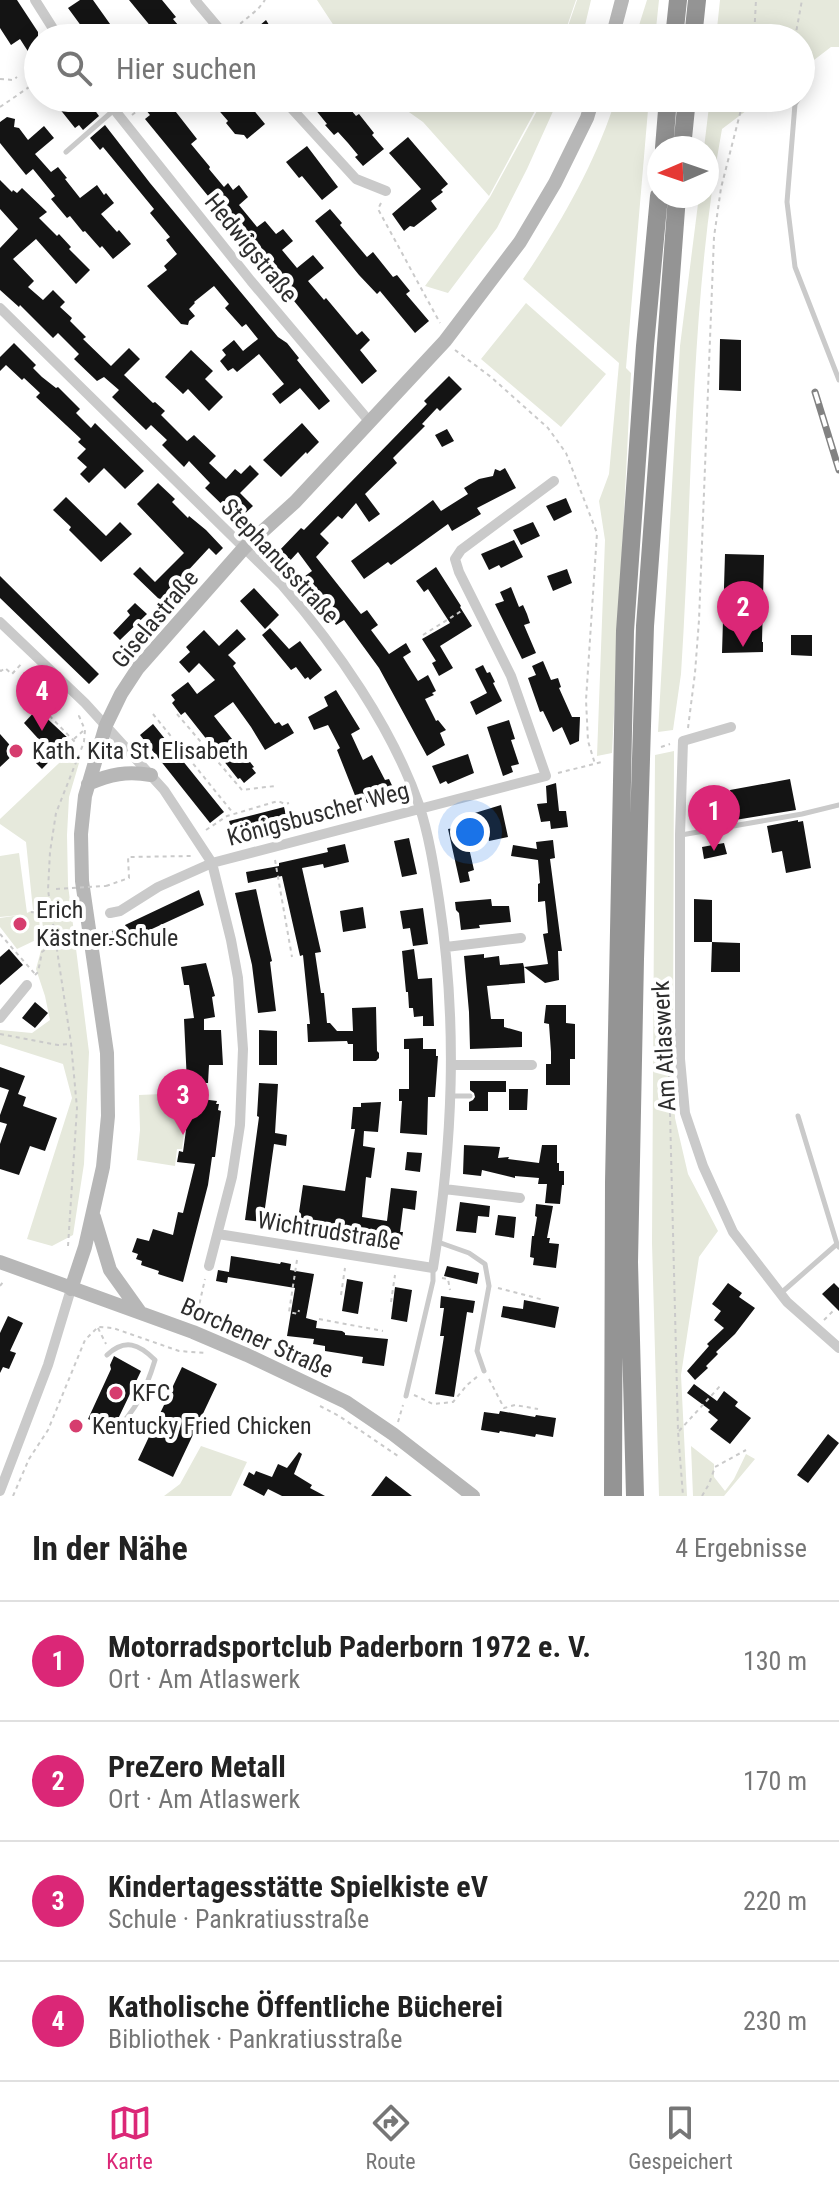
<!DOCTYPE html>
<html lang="de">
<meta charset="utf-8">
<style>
:root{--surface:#fff;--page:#f6f6f6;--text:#222;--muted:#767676;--line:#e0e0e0;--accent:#db2777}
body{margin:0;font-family:"Roboto Condensed",sans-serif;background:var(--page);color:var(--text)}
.compass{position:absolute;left:647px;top:136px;width:72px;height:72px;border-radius:50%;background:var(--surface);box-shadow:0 4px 20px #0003;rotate:268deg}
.you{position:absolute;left:470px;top:832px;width:28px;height:28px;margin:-20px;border:6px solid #fff;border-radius:50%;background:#1a73e8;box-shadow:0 0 0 12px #1a73e833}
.badge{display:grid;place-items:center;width:52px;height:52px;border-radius:50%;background:var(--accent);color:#fff;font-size:26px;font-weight:700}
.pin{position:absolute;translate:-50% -66px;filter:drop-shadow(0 2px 4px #0008)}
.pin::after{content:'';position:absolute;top:42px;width:28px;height:24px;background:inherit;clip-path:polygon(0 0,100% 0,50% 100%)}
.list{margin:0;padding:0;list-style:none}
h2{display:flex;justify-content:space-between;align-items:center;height:104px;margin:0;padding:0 32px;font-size:34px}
h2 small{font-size:26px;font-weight:400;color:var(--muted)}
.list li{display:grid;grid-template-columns:52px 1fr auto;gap:24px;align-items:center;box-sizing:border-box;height:120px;padding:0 32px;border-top:2px solid var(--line)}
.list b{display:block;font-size:30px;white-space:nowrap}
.list p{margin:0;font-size:26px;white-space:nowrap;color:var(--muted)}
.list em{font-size:26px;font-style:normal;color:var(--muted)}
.icon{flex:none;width:44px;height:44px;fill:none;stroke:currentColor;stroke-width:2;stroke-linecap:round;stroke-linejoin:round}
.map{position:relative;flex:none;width:839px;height:1496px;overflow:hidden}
.search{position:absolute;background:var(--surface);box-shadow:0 4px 20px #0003;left:24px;right:24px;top:24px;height:88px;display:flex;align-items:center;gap:20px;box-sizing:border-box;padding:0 28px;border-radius:44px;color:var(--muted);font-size:30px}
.sheet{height:584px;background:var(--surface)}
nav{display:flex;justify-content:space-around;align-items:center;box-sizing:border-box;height:112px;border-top:2px solid var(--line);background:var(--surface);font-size:22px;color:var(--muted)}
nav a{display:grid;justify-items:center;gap:4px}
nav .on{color:var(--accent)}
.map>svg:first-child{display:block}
.green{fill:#e6e9dc}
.building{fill:#141414}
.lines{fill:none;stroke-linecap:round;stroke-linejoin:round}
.path{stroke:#cacaca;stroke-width:2;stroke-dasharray:4 4;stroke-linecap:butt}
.lane{stroke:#cacaca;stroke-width:5}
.street{stroke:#cacaca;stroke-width:10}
.secondary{stroke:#b7b7b7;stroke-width:14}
.highway{stroke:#949494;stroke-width:18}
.rail-casing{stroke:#828282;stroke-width:7}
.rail{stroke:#fff;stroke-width:4;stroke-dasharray:12;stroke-linecap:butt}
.path-bridge{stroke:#cacaca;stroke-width:2;stroke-dasharray:4 4;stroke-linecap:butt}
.poi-dot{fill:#d63d6e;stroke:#fff;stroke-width:3}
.labels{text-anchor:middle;stroke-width:8;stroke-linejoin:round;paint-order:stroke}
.street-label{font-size:24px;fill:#2d2d2d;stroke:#fff}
.poi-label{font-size:24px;fill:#2d2d2d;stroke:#fff;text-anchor:start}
</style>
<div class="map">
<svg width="839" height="1496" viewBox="0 0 839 1496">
<rect width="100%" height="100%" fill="#fff"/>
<path class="green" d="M317 0H576L563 38H342Z
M577 0H591L582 38H564Z
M647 0H659L655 38H635Z
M720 0H839V47H831L801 70V38H716Z
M389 98H542L489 196 423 122Z
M544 98H559L527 169 497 228 448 293 425 286 490 197Z
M616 98H649L626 368 631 373 612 753 597 756 605 540 599 501 609 474 619 363 523 279C560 225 597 160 616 98Z
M710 98H763L722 129C689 308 693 492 681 674L673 730 658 732 680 346 699 196H707V148H704Z
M526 303 606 374 561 427 481 359Z
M77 746 79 763 69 797 67 835 68 885 89 1052 84 1164 73 1235 52 1246 27 1239 72 1098 63 1064 0 1044V1030L32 1033 50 1020 45 996 36 969 44 939 41 909 33 910 26 842 0 824V819Z
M674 751 673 1044 675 1118 688 1174 718 1231 699 1257 681 1375 687 1496H659L652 1243 655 755Z
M19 853 27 913 31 911 39 912 40 938 17 949 0 927V918L20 915 0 917V856Z
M185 1093 183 1109 187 1110 182 1149H177L175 1166 137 1160 140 1130 139 1095Z
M201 1446 247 1462 231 1496H164L180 1484Z
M691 1446 714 1464V1477L725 1491 734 1479 746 1454 755 1459 724 1496H693Z"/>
<path class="building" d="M0 0H17L38 32V67L20 39 11 45 0 28Z
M80 0H93L120 38H90L68 8Z
M129 0H162L176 17 173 19 189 38H166L155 25 152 28Z
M266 20 277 38H245Z
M51 98H86L99 116 83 130 79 125 75 128Z
M136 98H165L197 139 191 144 210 167 209 169 224 187 228 183 233 190 239 185 248 197 239 205 257 227 265 221 276 234 283 229 293 241 282 250 297 268 313 255 324 268 308 281 324 300 326 298 357 335 362 331 370 340 360 350 377 371 362 384 145 119 150 115Z
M208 98H244L265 124 247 139 244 135 235 134 226 123 228 121Z
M306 98H341L356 116 359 114 374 133 372 135 384 149 363 166 355 157 358 155 348 143 338 132 334 135 325 125 327 124Z
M7 117 15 119 14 127 19 128 28 140 44 126 54 138 35 154 51 172 58 167 67 178 65 179 80 198 97 185 104 195 106 193 114 203 101 214 117 232 119 230 131 244 113 259 102 246 100 248 85 231 83 232 70 216 67 218 51 199 55 196 33 169 26 175 0 143V122Z
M105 125 150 183 278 337 287 343 299 358 297 360 330 401 319 410 300 388 280 404 272 394 284 384 259 354 237 372 233 368 228 371 220 361 226 355 222 350 234 340 243 351 258 339 246 324 242 327 225 308 229 304 214 286 194 302 195 303 189 309 195 316 189 321 188 325 181 324 147 286 167 270 164 266 177 254 166 240 170 237 150 213 154 209 103 147 100 150 90 138Z
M408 137 448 184 441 190 443 192 431 201 437 209 414 227 410 226 404 231 392 214 421 189 389 153Z
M307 146 338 187 322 200 302 176 299 178 286 162Z
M0 180 12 192 13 190 17 193 22 188 47 212 39 218 57 236 59 234 71 247 69 249 90 270 76 284 36 239 13 259 34 281 28 287 43 300 53 290 65 302 60 307 72 318 70 321 86 337 83 339 111 366 129 348 140 359 124 375 153 403 155 402 165 411 161 415 187 441 194 435 216 456 209 463 226 479 235 469 241 474 250 465 259 474 240 493 253 506 238 520 205 488 210 483 189 461 184 467 162 445 167 440 151 425 146 430 112 397 119 390 104 377 97 381 74 359 79 354 58 333 53 338 20 305 19 307 0 290V248L18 229 0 209Z
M330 209 342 223 340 225 367 257 373 252 393 277 397 275 410 291 406 294 429 321 415 333 380 291 377 294 359 275 315 221Z
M720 339 741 340V391L719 390Z
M14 343 36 365 33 368 42 377 56 388 58 387 80 409 76 413 91 428 95 423 144 471 125 489 104 468 89 483 80 474 87 467 77 458 86 449 78 442 81 439 36 397 40 393 24 378 22 380 6 365 0 371V357Z
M191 350 213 371 205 379 223 397 209 411 188 389 183 394 165 377Z
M449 376 462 389 440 411 437 408 422 424 425 426 393 458 397 463 365 494 380 514 369 522 356 503 342 519 338 516 320 534 329 543 316 557 361 614 367 610 378 625 371 630 389 654 406 643 411 652 403 657 418 681 428 675 436 691 432 693 434 695 425 699 436 721 438 720 446 730 440 733 445 745 427 756 379 668 344 620 336 625 301 579 312 571 298 552 287 564 276 554 301 528 304 530 390 442 427 404 424 401Z
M302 423 319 442 307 454 306 452 281 477 263 460Z
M447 429 454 441 442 447 435 435Z
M505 468 516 488 477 508 481 514 452 531 448 524 391 565 388 562 364 579 351 561 433 500 441 511 468 494 464 488 479 479 493 476 495 469 500 471Z
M158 483 175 499 172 502 188 518 189 516 206 530 223 548 216 555 209 548 183 576 185 578 160 600 133 574 140 567 155 582 184 553 137 504Z
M66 497 106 536 120 522 132 534 101 562 69 530 71 527 53 510Z
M566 498 572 512 554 521 546 506Z
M533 522 540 536 521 545 513 530Z
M514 540 523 557 501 568 499 565 489 570 481 554Z
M725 554 764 555 762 642H763V652L722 653Z
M436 567 461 606 460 607 472 626 440 646 453 668 439 676 432 663 436 661 422 639 450 623 428 589 424 592 416 581Z
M567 569 572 583 553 591 547 576Z
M0 576 99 674 89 684 0 598Z
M511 587 519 607 523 605 527 614 530 623 524 625 536 653 522 659 495 604 504 601 500 592Z
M254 588 279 615 265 629 240 601Z
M135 603 147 614 120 640 113 633 130 615 127 611Z
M270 628 289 649 300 641 322 670 310 680 308 677 305 679 296 667 291 670 262 635Z
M237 629 246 639 228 655 236 663 233 666 275 724 279 722 282 726 288 723 294 733 265 750 251 727 233 702 214 716 254 767 252 768 256 773 244 783 240 778 238 779 185 712 181 715 172 703 175 700 171 695 188 682 197 694 215 680 199 663 189 673 179 662 190 652 186 647 204 630 219 646Z
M791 635H812V656L791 655Z
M543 661 551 680 558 678 561 687 559 688 572 717H580L579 741 570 745 562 727 553 732 543 711 540 712 528 678 536 675 532 666Z
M483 665 487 673 490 672 495 682 493 683 502 701 476 715 470 702 487 693 475 669Z
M336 690 360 729 351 734 363 760 372 755 385 780 389 779 398 798 380 806 376 799 367 803 363 794 356 798 337 750 340 748 328 725 314 730 308 717 328 706 324 697Z
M37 709 70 740 42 769 30 757 43 744 24 723Z
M509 720 515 739 511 740 519 764 511 766 513 772 503 776 487 727Z
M153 724 224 812 210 823 140 735Z
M0 734 16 752 0 767Z
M468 754 474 773 448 784 446 781 440 784 432 766Z
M790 779 796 810 735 820 730 790Z
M556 783 559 811H566L568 827 551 829 550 821 541 822 537 804 547 803 546 786Z
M501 805 508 837 489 841 485 823 467 827 465 816Z
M284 807 288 824 234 838 229 821Z
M798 820V822L803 821 811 868 786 873 782 851 772 853 767 826Z
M464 826 474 870 468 872 470 881 460 883 448 829Z
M409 838 417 874 402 877 394 841Z
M553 840 555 858 550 859 562 951H558L559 980 545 983 524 967 525 983 487 986 491 1019H504V1027L522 1032V1047L470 1049 469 1012 464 956 484 954V958L499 956 500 965 523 963 524 967 548 964 543 934 548 933 545 901 538 902V884L540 883 538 860 511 856 513 845 537 849 536 842Z
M724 843 727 854 704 859 702 847Z
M345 844 349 862 324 868 323 864 302 868 321 952 315 953 321 993H324L327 1023H330L337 1031H353L352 1008 376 1007 377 1051 379 1053V1058L376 1061H353V1044H348L347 1041 308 1042 307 1024H310L303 955 300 956 282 876 248 883 246 872 279 866V863L328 852 327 848Z
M256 889 272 961 270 962 276 1011 258 1013 252 965 235 893Z
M199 890 204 905 128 940 109 946 105 933 126 927 125 925Z
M491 899 492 906H509L511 922 479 925 480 928 461 930 459 913 456 910 455 902Z
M694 899 712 900V942H694Z
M363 907 366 928 343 932 340 911Z
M423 908 428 944 413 946 410 928 403 929 400 911Z
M712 942 740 943V972H711Z
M9 949 23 965 0 985V957Z
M414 949 418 979 432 978 434 1026H423V1016L414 1017 413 1008H409L408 992H406L402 951Z
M206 963 215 996 212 997 215 1017 204 1019V1030H221L223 1065H209L208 1083H187L184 1019 194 1018 189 985H184L181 967Z
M35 1002 48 1013 35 1028 22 1018Z
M546 1005H566V1023L575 1024V1059H570V1085H546V1064H551V1052L549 1024 544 1023Z
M259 1030 277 1031V1065H259Z
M423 1038V1049H436V1056H438L435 1097H428L427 1135 400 1133 402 1101H399V1089H409V1049H404V1039Z
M0 1067 25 1076 18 1094 26 1097 23 1106 57 1118 45 1151 30 1146 19 1175 0 1169V1144L7 1124 0 1122V1115L9 1090 0 1087Z
M470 1081H506V1092H488V1111H469V1102L473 1100 475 1097 474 1093 470 1090Z
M259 1083 278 1084 275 1133 287 1135 286 1146 274 1144 263 1222 245 1220 259 1117 257 1116Z
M509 1089H528L527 1110H509Z
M186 1097 217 1101 216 1104H219L218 1110 221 1111 215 1157H212L208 1185 183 1282 158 1274 159 1271 141 1265 142 1261 136 1259 138 1254 132 1252 137 1238 149 1241 153 1229 173 1235 178 1212 183 1213 195 1164 177 1162 179 1151 183 1152 189 1108 185 1107Z
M381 1102 378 1132 364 1131 363 1146 375 1148 371 1178 366 1177 362 1217 387 1221 391 1188 417 1191 415 1210 403 1208 400 1232H403L401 1244 363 1238 362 1240 333 1236 332 1240 296 1233 303 1185 345 1191 355 1129H351L353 1107H361V1103Z
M464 1145 500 1147 498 1158 509 1157 508 1159 539 1163 542 1145H557V1163H559V1171H564V1185H562L560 1204 545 1203 547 1184H538L539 1178 515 1176V1178L482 1170 481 1176 463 1174Z
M407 1152 422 1153 420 1172 405 1170Z
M460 1202 490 1206 489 1217 478 1216 476 1233 456 1231Z
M536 1204 553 1206 547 1238H550L549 1243 559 1244 556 1268 533 1265 534 1258 530 1257 532 1236H534L537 1217 535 1216Z
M498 1215 516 1217 514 1238 495 1235Z
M231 1256 280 1264 281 1262 291 1264 290 1270 314 1274 306 1318 317 1321 316 1328 342 1331 345 1333V1335L388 1339 384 1366 362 1363 363 1357 325 1351V1346L313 1344 314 1339 287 1336 295 1288 228 1277 227 1283 216 1281 218 1270 229 1272Z
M447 1266 479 1273 477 1284 444 1276Z
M347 1279 363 1282 358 1314 342 1311Z
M728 1283 742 1293 739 1297 755 1308 735 1334 716 1352 718 1354 706 1366 708 1368 695 1380 687 1371 709 1346 707 1344 724 1328 714 1320 721 1311 712 1304Z
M834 1283 839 1288V1311L822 1294Z
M395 1287 412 1290 407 1322 391 1319Z
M441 1296 475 1301 473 1313 467 1312 454 1397 435 1394 444 1336H440L444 1308H440Z
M524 1300 559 1307 555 1328 501 1317 503 1306 523 1309Z
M8 1316 23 1323 10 1351 16 1353 9 1369 3 1367 0 1373V1333Z
M114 1356 141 1371 117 1421H115L110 1429 88 1419 111 1369 110 1365Z
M182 1367 217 1384 173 1477 138 1460Z
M694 1384 717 1401 724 1391 738 1402 735 1406 751 1418 730 1444 710 1429 718 1420 708 1412 710 1410 687 1393Z
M500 1411 535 1417 536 1415 556 1418 553 1437 536 1434 535 1437 500 1431 499 1433 481 1430 484 1412 499 1414Z
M828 1434 839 1443 808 1483 797 1475Z
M299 1452 302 1454 294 1474 312 1485 310 1488 325 1496H282L268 1489 264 1496 243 1485 249 1472 254 1475 256 1471 272 1477 278 1464 287 1468Z
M386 1476 412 1496H371Z"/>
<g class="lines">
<path class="path" d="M234 29 258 9 265 0
M754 38 756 0
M795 38 802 0
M0 79 13 80 17 77
M0 107 38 81
M132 115 153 98
M381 203 378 209 440 323
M455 350 491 377 548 428 566 453 597 533 586 700 588 741 595 764
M423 635 463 610
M0 670 1 671 5 668 12 674 23 662
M53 693 40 706 75 742 61 759
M153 714 233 813
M177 714 242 790 275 786
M688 728 695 673 699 620 714 237 721 188 744 98
M74 739 84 730
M661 747 670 744
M558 773 602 762
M206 830 227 816 278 801 285 804 289 803
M275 860 292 957
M106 886 129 878 128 857 193 856
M31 912 38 913
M0 934 35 974
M35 975 38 972 42 952 55 942
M0 1034 58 1045 69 1044
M669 1073 678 1431 683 1496
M68 1246 77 1108 71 1043 48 890 50 852 56 813 84 742 85 730 79 716 80 713
M297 1260 289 1312 298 1314 299 1310
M442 1278 448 1279 450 1290
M0 1286 3 1282
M498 1288 544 1300
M341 1295 345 1268
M391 1302 395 1275
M196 1319 205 1279
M319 1319 383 1331
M824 1320 834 1310
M98 1328 106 1344
M489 1379 504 1408 515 1405 538 1409
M414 1395 433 1404 453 1402 467 1385 478 1376
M320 1406 339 1416 398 1456
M398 1422 403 1405
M679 1431 721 1385
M13 1496 29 1459 48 1430 85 1340 98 1327 113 1328 179 1351 205 1353
M702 1496 709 1484 715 1467 746 1450"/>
<path class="lane" d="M801 95 805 89
M799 98 795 104 787 202 795 267 839 380
M66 152 114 110
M681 835 802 814 839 805
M451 1096H470
M798 1116 837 1244
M438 1242 469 1253 485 1264 489 1286 477 1351 484 1371
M781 1293 837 1244 839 1247
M107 1355C125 1338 139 1344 155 1360 145 1393 136 1409 113 1434
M406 1396 433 1281V1269"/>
<path class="street" d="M35 0 59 38
M195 0 227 38
M105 98 251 281 369 421
M282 98 356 179 386 191
M0 308 282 585C336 647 392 727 419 805 429 835 434 868 439 900 458 1024 453 1143 433 1268L218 1234
M0 622 85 703 164 790 212 863 231 940 238 978 243 1049 240 1125 232 1177 209 1266
M731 727 683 741 680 835V1059L685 1113 703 1166 733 1232 787 1302 839 1348
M110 913 120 911 158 887 212 863 546 776 511 676 459 572 455 559 461 550 554 481
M446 947 521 938
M0 1018 27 985
M452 1065H532
M444 1189 520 1198
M0 1491 48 1365 71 1289"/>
<path class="secondary" d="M612 38 622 0
M88 784C110 774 127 771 151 775
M94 1217 110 1270 140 1312
M0 1262 193 1332 247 1355 346 1402 393 1434 473 1496
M71 1289 85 1247 103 1167 108 1116 107 1053 82 881 81 834 85 796 106 725 121 694 138 668 244 548 295 502 445 341 520 242 555 183 587 118 593 98"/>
<path class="highway" d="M674 38 678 0
M693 38 697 0
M664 148 668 98
M682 148 687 98
M613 1496 614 1182 625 631 645 346 659 196
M635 1496 629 1262 635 959 645 626 677 196"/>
<g class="rail-casing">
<path id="rail" d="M815 392 839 470"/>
</g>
<use href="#rail" class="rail"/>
<path class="path-bridge" d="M56 889 106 886"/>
</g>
<g class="poi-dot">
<circle cx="16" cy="751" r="8"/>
<circle cx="20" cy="924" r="8"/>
<circle cx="116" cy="1393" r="8"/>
<circle cx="76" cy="1426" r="8"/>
</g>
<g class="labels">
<g class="street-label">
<text transform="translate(251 248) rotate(51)" y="8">Hedwigstraße</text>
<text transform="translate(280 561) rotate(47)" y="8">Stephanusstraße</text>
<text transform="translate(155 619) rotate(-50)" y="8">Giselastraße</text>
<text transform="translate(318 814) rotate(-15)" y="8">Königsbuscher Weg</text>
<text transform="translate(664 1046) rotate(-93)" y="8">Am Atlaswerk</text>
<text transform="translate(329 1231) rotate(9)" y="8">Wichtrudstraße</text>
<text transform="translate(257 1338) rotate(24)" y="8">Borchener Straße</text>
</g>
<g class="poi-label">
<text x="32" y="759">Kath. Kita St. Elisabeth</text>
<text x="36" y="918">Erich<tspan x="36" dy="28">Kästner-Schule</tspan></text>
<text x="132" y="1401">KFC</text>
<text x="92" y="1434">Kentucky Fried Chicken</text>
</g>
</g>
</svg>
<svg class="compass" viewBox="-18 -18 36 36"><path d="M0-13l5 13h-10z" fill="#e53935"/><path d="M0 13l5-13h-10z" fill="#767676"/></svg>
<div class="you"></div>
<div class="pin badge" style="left:714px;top:851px">1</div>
<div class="pin badge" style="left:743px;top:647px">2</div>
<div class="pin badge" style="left:183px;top:1135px">3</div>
<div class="pin badge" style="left:42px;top:731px">4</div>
<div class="search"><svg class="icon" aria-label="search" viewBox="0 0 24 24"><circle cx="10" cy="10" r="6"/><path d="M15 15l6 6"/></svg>Hier suchen</div>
</div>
<section class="sheet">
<h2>In der Nähe<small>4 Ergebnisse</small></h2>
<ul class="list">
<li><span class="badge">1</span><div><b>Motorradsportclub Paderborn 1972 e. V.</b><p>Ort · Am Atlaswerk</p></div><em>130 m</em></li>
<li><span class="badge">2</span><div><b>PreZero Metall</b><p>Ort · Am Atlaswerk</p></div><em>170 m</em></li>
<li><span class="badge">3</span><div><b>Kindertagesstätte Spielkiste eV</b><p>Schule · Pankratiusstraße</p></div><em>220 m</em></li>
<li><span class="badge">4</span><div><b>Katholische Öffentliche Bücherei</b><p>Bibliothek · Pankratiusstraße</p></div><em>230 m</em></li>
</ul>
</section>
<nav>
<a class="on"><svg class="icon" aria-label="map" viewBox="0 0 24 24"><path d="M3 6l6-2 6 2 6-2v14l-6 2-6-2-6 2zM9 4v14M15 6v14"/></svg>Karte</a>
<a><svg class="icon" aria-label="directions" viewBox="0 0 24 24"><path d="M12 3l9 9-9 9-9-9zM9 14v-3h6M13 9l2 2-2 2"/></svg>Route</a>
<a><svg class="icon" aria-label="saved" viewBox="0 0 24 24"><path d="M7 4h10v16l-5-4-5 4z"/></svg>Gespeichert</a>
</nav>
